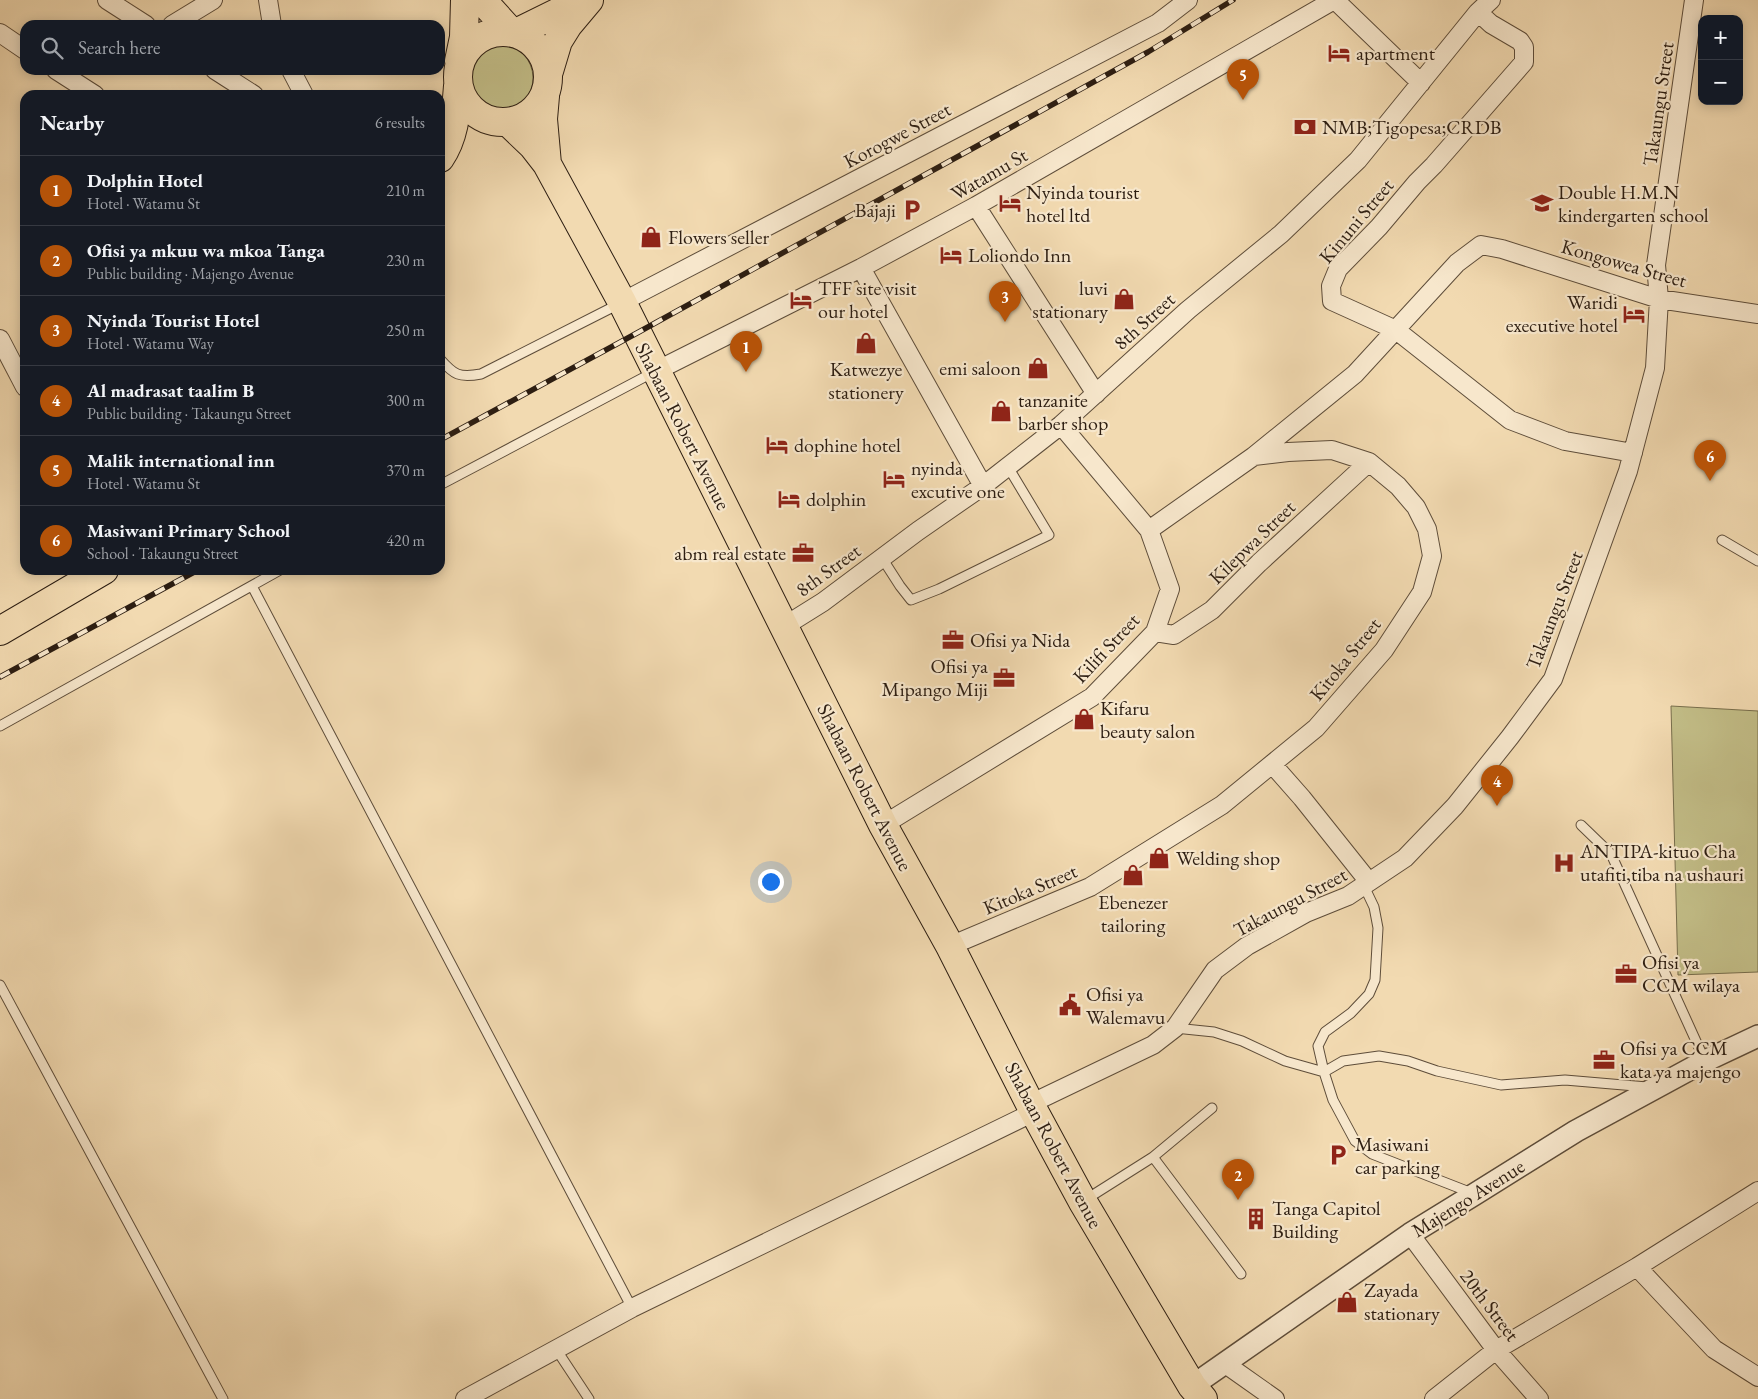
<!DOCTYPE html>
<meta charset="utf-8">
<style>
:root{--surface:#171b24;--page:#20242c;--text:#f1f3f6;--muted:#9ea1a6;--line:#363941;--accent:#b45309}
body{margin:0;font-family:"EB Garamond",serif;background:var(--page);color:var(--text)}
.controls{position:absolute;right:15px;top:15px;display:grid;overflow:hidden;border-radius:10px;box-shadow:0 2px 12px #0003}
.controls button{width:45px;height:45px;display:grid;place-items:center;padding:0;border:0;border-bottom:1px solid var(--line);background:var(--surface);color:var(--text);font:25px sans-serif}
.you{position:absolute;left:770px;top:881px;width:18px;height:18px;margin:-12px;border:4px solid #fff;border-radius:50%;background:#1a73e8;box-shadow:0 0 0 8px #1a73e833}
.badge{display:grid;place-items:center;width:32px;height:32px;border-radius:50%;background:var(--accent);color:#fff;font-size:16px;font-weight:700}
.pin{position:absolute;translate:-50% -41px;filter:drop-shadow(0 1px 2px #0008)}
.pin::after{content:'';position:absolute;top:26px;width:18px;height:15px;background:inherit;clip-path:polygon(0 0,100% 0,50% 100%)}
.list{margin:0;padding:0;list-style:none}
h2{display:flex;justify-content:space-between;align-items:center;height:65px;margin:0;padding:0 20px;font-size:21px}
h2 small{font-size:16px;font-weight:400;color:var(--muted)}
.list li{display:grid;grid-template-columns:32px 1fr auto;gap:15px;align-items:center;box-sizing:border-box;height:70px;padding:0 20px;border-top:1px solid var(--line)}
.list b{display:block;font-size:19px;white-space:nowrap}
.list p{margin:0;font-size:16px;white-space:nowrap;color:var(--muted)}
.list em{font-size:16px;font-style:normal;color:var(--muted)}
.icon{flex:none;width:28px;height:28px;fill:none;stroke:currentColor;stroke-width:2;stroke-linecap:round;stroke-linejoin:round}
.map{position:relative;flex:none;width:1758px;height:1399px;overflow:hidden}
.search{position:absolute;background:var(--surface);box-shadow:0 2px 12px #0003;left:20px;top:20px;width:425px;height:55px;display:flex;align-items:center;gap:12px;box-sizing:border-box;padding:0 18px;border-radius:15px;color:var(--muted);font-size:19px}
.panel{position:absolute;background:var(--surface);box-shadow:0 2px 12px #0003;left:20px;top:90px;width:425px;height:485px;border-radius:15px}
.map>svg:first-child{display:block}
.garden{fill:#c2bd87;stroke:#786e4c}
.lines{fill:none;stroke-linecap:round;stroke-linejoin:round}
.service-casing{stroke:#5e4d3a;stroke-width:11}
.minor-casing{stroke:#5e4d3a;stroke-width:20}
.tertiary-casing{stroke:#5e4d3a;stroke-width:24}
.primary-casing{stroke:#2d1e12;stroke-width:30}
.trunk-casing{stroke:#2d1e12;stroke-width:30}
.service{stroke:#f7e7cc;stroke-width:9}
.minor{stroke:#f7e7cc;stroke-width:18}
.tertiary{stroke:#f7e7cc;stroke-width:21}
.primary{stroke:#f2dab1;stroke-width:28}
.trunk{stroke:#f2dab1;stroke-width:28}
.rail-casing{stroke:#2d1e12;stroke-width:5.5}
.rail{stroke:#f7e7cc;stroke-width:4;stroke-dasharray:11;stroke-linecap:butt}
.labels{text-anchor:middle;stroke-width:4.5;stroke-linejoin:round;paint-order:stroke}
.poi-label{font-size:20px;fill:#2d1e12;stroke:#f7e7cc;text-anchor:start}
.street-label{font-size:20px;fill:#2d1e12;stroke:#f7e7cc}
</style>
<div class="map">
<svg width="1758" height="1399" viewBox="0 0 1758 1399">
<rect width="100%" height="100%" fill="#f2dab1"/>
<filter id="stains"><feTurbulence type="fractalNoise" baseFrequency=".004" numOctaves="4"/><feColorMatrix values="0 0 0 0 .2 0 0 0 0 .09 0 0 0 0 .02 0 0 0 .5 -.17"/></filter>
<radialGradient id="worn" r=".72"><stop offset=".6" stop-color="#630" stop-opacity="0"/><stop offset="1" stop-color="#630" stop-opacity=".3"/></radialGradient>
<path class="garden" d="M465 78a34 34 0 1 1 68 0a34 34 0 1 1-68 0Z
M1671 706 1758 711V972L1678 975Z"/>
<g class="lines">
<g class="service-casing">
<path id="service" d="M440 359C454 375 459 378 481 374L619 304
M440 485 654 372
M1722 540 1758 561
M882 558 900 586 911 600 939 589 1049 535 1008 467
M252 586 632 1308
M0 726 280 570
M1581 825 1611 854 1705 1061
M1364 886 1374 907 1378 928 1375 980 1369 994 1351 1013 1325 1032 1318 1046 1324 1072 1333 1100 1355 1141 1372 1154 1472 1193
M0 985 223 1399
M1175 1028 1214 1032 1242 1041 1285 1061 1324 1072 1343 1061 1379 1056 1408 1061 1437 1071 1501 1085 1565 1080 1647 1087
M1212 1108 1153 1157 1241 1274
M1085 1200 1153 1157
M556 1349 589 1399"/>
</g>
<g class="minor-casing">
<path id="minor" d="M107 0 146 25
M268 0 272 25
M1335 0 1421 83
M1478 12 1491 24 1520 41 1524 47V62L1434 165 1417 182 1379 227 1338 269 1331 286 1332 301 1396 330 1510 420 1565 441 1633 453
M172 25 213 0
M0 33 25 50
M56 70 95 95
M215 70 254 95
M291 70 304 95
M976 206 1096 394
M861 268 983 486
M622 302 1158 23 1188 0
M0 339 25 387
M656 371 861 268 976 206 1334 0
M1254 456 1355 374 1457 263 1481 245 1502 249 1659 299 1758 314
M783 627 823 602 918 531 983 486 1061 425 1188 310 1281 234 1358 160 1478 12 1491 0
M1155 632 1174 635 1212 610 1259 563 1369 462
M1272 764 1302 798 1369 882
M883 825 1092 697 1155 632 1170 589 1149 530 1061 425
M950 946 1090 887 1222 805 1316 728 1384 650 1422 592 1432 556 1427 529 1416 507 1398 486 1369 462 1332 450 1288 452 1254 456 1149 530
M1030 1104 1153 1045 1175 1028 1215 970 1247 946 1306 913 1348 896 1405 858 1455 806 1510 737 1553 679 1628 471 1655 368 1659 299 1656 265 1694 0
M1410 1234 1496 1350 1539 1399
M1637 1267 1714 1349 1758 1377
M1224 1363 1275 1399
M465 1399 632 1308 1034 1112
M1434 1399 1496 1350 1637 1267 1758 1191"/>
</g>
<g class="tertiary-casing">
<path id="tertiary" d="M1192 1386 1410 1234 1475 1194 1576 1131 1705 1061 1758 1036"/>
</g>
<g class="primary-casing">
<path id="primary" d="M516 33 583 0
M549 71 558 41 568 25 589 0
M545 96 543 119 547 164
M508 122 533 146 547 164 622 302 883 825 950 946 1030 1104 1083 1202 1192 1386 1203 1399"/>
</g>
<g class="trunk-casing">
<path id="trunk" d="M482 0 510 31
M458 77a45 45 0 1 1 90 0a45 45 0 1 1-90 0Z
M459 61 464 37 465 0
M440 158C455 136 456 111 458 86
M0 631 104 570"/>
</g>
<use href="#service" class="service"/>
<use href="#minor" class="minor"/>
<use href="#tertiary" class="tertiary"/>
<use href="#primary" class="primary"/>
<use href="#trunk" class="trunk"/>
<g class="rail-casing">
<path id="rail" d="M440 440 637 333 1148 52 1233 0
M0 677 198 570"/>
</g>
<use href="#rail" class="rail"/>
</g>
<defs>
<g id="hotel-bare" transform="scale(1.725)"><path d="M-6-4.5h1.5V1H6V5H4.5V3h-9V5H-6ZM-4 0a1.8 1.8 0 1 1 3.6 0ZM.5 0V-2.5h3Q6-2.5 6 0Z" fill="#8f2418" stroke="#f7e7cc" stroke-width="2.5" paint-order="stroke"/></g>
<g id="bank-bare" transform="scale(1.725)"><path d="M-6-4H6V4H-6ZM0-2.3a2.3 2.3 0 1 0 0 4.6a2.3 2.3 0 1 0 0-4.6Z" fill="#8f2418" stroke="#f7e7cc" stroke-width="2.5" paint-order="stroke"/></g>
<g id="school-bare" transform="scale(1.725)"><path d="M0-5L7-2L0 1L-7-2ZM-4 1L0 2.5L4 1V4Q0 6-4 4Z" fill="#8f2418" stroke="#f7e7cc" stroke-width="2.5" paint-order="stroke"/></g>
<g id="parking-bare" transform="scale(1.725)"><path d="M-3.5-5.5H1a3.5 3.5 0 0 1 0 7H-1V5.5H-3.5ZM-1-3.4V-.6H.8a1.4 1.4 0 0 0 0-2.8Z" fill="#8f2418" stroke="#f7e7cc" stroke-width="2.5" paint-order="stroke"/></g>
<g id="shop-bare" transform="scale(1.725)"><path d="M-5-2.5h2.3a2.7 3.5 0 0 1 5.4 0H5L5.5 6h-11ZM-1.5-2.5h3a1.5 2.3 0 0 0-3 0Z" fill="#8f2418" stroke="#f7e7cc" stroke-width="2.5" paint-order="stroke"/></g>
<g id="office-bare" transform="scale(1.725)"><path d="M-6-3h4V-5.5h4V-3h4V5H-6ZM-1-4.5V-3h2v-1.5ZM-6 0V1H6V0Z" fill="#8f2418" stroke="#f7e7cc" stroke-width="2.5" paint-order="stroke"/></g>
<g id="hospital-bare" transform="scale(1.725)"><path d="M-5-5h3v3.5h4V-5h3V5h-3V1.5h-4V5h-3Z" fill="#8f2418" stroke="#f7e7cc" stroke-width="2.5" paint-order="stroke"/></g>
<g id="civic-bare" transform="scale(1.725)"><path d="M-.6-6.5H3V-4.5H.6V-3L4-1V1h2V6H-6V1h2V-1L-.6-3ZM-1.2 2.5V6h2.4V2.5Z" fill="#8f2418" stroke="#f7e7cc" stroke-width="2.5" paint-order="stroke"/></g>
<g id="building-bare" transform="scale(1.725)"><path d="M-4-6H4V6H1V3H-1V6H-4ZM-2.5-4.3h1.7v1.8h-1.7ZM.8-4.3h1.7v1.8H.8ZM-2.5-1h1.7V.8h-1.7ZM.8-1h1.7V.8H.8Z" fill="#8f2418" stroke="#f7e7cc" stroke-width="2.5" paint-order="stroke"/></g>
</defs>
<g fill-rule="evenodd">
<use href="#hotel-bare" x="1339" y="53"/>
<use href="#bank-bare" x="1305" y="127"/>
<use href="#hotel-bare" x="1010" y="203"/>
<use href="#school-bare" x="1542" y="203"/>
<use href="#parking-bare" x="912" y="210"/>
<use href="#shop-bare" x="651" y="237"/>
<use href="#hotel-bare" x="951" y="255"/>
<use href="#shop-bare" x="1124" y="299"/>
<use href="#hotel-bare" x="801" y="300"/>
<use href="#hotel-bare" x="1634" y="314"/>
<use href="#shop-bare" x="866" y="343"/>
<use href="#shop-bare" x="1038" y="368"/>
<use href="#shop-bare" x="1001" y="411"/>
<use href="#hotel-bare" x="777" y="445"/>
<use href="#hotel-bare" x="894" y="479"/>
<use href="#hotel-bare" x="789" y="499"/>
<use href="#office-bare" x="803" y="553"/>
<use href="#office-bare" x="953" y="640"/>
<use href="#office-bare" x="1004" y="678"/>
<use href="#shop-bare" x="1084" y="719"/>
<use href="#shop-bare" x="1159" y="858"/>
<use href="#hospital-bare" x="1564" y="863"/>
<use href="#shop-bare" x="1133" y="875"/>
<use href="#office-bare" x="1626" y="974"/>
<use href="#civic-bare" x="1070" y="1005"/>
<use href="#office-bare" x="1604" y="1060"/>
<use href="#parking-bare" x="1338" y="1155"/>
<use href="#building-bare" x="1256" y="1219"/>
<use href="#shop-bare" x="1347" y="1302"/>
</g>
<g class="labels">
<g class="poi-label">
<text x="1356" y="60">apartment</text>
<text x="1322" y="134">NMB;Tigopesa;CRDB</text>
<text x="1026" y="199">Nyinda tourist<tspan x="1026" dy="23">hotel ltd</tspan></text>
<text x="1558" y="199">Double H.M.N<tspan x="1558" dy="23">kindergarten school</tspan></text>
<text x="896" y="217" text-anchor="end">Bajaji</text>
<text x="668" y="244">Flowers seller</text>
<text x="968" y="262">Loliondo Inn</text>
<text x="818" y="295">TFF site visit<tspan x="818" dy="23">our hotel</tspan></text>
<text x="1108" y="295" text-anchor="end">luvi<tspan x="1108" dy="23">stationary</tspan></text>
<text x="1618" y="309" text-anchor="end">Waridi<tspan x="1618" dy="23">executive hotel</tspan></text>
<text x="1021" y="375" text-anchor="end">emi saloon</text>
<text x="866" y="376" text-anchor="middle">Katwezye<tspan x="866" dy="23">stationery</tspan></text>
<text x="1018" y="407">tanzanite<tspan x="1018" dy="23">barber shop</tspan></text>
<text x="794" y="452">dophine hotel</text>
<text x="911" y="475">nyinda<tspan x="911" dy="23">excutive one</tspan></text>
<text x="806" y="506">dolphin</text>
<text x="786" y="560" text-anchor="end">abm real estate</text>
<text x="970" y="647">Ofisi ya Nida</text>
<text x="988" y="673" text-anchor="end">Ofisi ya<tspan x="988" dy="23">Mipango Miji</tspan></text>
<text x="1100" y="715">Kifaru<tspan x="1100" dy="23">beauty salon</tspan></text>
<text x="1580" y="858">ANTIPA-kituo Cha<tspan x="1580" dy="23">utafiti,tiba na ushauri</tspan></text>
<text x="1176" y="865">Welding shop</text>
<text x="1133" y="909" text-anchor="middle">Ebenezer<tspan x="1133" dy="23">tailoring</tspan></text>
<text x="1642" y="969">Ofisi ya<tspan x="1642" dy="23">CCM wilaya</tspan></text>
<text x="1086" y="1001">Ofisi ya<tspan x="1086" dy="23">Walemavu</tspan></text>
<text x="1620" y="1055">Ofisi ya CCM<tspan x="1620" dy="23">kata ya majengo</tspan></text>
<text x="1355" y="1151">Masiwani<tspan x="1355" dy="23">car parking</tspan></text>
<text x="1272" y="1215">Tanga Capitol<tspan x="1272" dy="23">Building</tspan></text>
<text x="1364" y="1297">Zayada<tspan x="1364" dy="23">stationary</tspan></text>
</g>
<g class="street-label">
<text transform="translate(1658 104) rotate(-82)" y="7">Takaungu Street</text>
<text transform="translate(897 135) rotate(-28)" y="7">Korogwe Street</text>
<text transform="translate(989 174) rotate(-30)" y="7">Watamu St</text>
<text transform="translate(1356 221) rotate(-50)" y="7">Kinuni Street</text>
<text transform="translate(1624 263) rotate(16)" y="7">Kongowea Street</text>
<text transform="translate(1144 321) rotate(-42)" y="7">8th Street</text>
<text transform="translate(683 426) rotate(63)" y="7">Shabaan Robert Avenue</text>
<text transform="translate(1252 542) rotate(-44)" y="7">Kilepwa Street</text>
<text transform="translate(828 570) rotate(-36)" y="7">8th Street</text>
<text transform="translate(1554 610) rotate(-69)" y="7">Takaungu Street</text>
<text transform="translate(1106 648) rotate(-47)" y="7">Kilifi Street</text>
<text transform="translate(1345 659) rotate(-51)" y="7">Kitoka Street</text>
<text transform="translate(865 787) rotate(63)" y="7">Shabaan Robert Avenue</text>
<text transform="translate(1030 889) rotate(-23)" y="7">Kitoka Street</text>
<text transform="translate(1290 902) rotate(-28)" y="7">Takaungu Street</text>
<text transform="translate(1054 1145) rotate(62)" y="7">Shabaan Robert Avenue</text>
<text transform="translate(1468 1198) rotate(-32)" y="7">Majengo Avenue</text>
<text transform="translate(1490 1305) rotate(53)" y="7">20th Street</text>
</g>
</g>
<rect width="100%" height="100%" filter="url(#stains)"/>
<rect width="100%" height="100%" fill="url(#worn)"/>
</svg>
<div class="controls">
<button>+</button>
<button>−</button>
</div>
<div class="you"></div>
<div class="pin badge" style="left:746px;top:372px">1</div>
<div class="pin badge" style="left:1238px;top:1200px">2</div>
<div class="pin badge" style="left:1005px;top:322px">3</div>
<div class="pin badge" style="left:1497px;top:806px">4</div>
<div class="pin badge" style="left:1243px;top:100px">5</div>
<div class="pin badge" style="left:1710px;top:481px">6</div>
<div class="search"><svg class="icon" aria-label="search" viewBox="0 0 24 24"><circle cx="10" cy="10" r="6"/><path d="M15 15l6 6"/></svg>Search here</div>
<section class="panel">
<h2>Nearby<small>6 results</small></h2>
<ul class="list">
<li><span class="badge">1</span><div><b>Dolphin Hotel</b><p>Hotel · Watamu St</p></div><em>210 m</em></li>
<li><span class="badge">2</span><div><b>Ofisi ya mkuu wa mkoa Tanga</b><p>Public building · Majengo Avenue</p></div><em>230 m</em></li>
<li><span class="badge">3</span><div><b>Nyinda Tourist Hotel</b><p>Hotel · Watamu Way</p></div><em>250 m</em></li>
<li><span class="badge">4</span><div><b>Al madrasat taalim B</b><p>Public building · Takaungu Street</p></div><em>300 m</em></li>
<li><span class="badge">5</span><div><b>Malik international inn</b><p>Hotel · Watamu St</p></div><em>370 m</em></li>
<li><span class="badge">6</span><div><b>Masiwani Primary School</b><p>School · Takaungu Street</p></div><em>420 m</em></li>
</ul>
</section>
</div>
